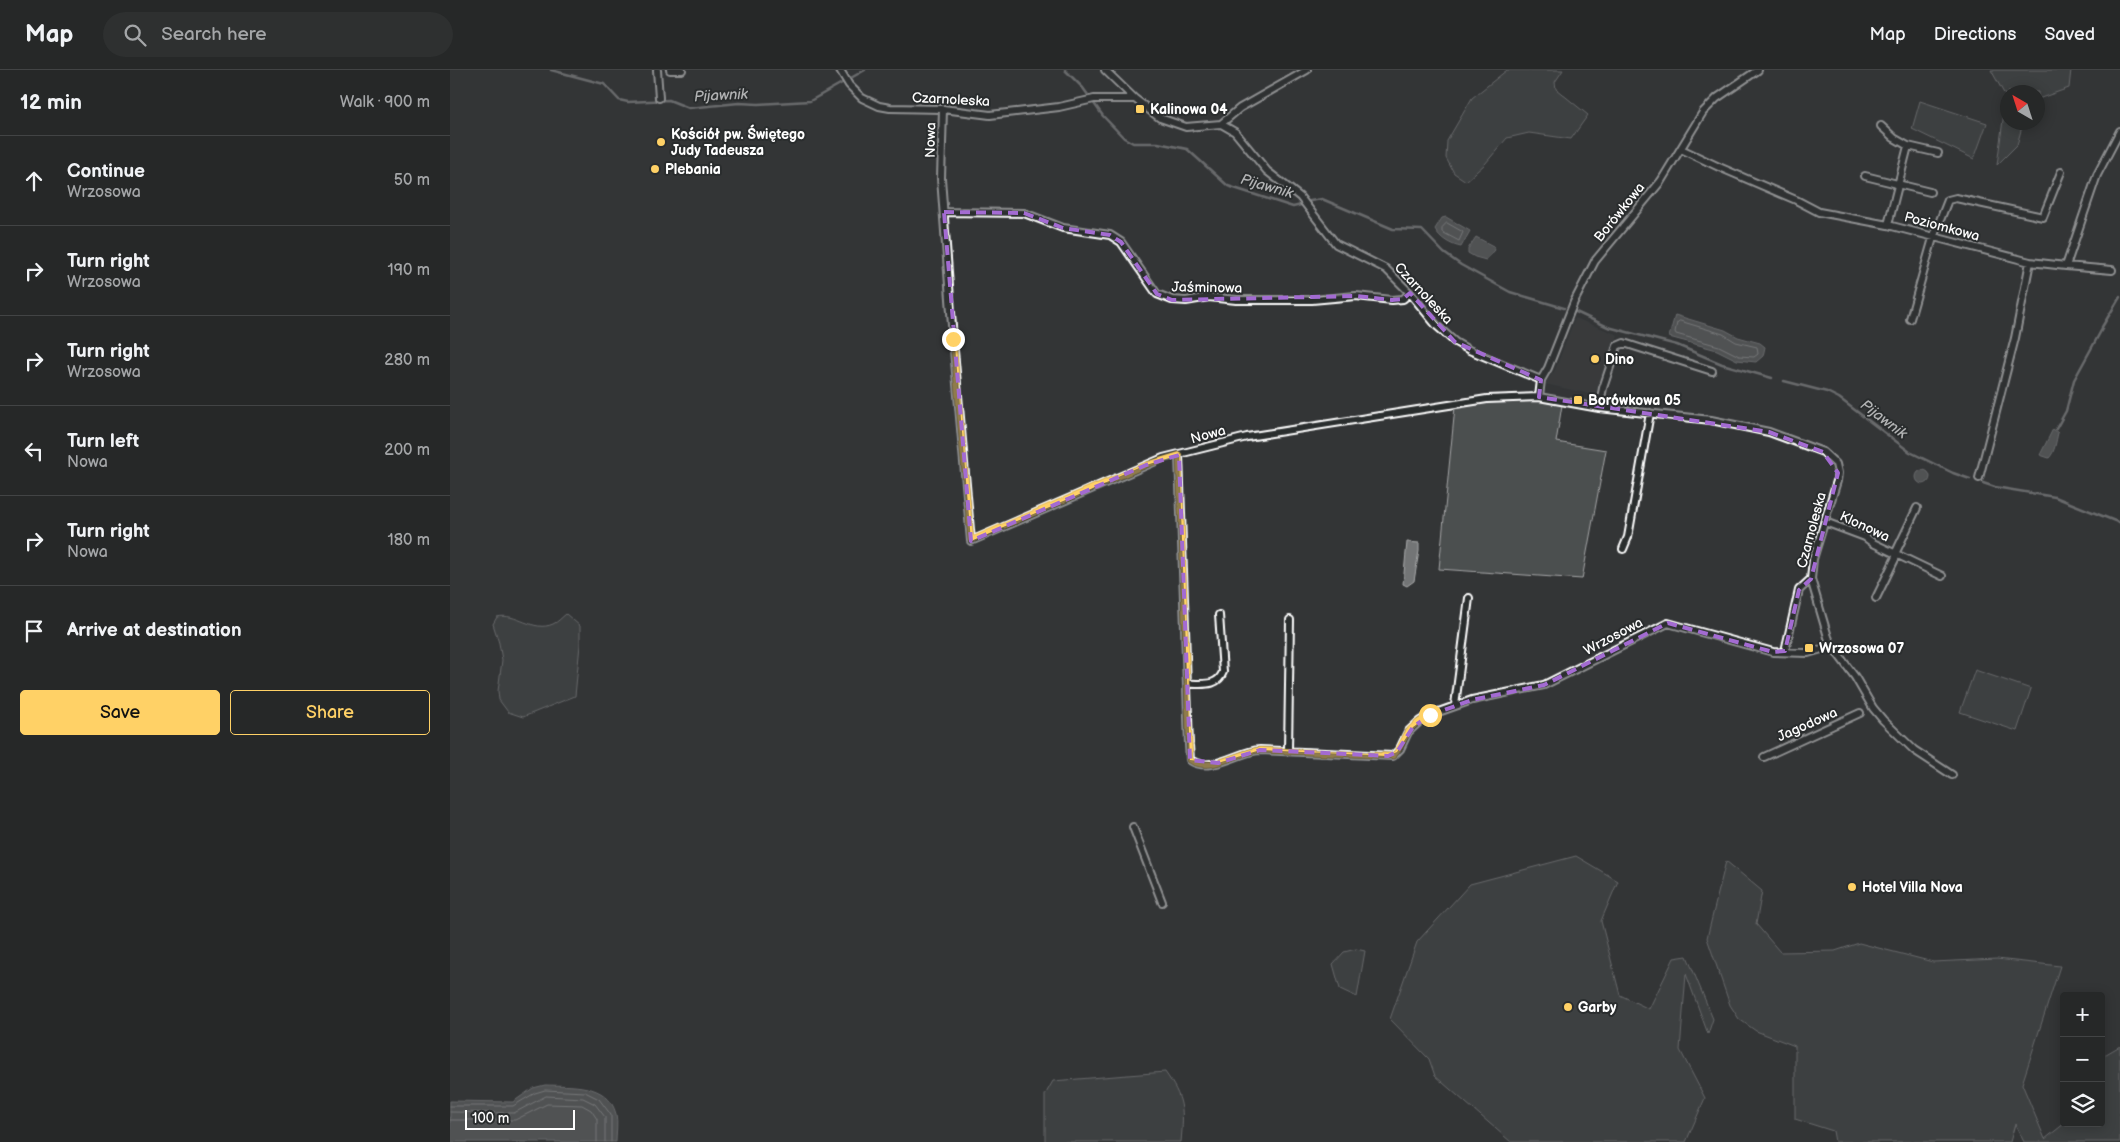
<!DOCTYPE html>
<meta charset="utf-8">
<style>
:root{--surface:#262828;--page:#2e3030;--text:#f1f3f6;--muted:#a4a6a8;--line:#424445;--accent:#ffd166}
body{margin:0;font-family:"Balsamiq Sans",sans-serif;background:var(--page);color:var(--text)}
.controls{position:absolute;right:15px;bottom:15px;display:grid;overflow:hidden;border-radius:5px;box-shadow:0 2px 12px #0003}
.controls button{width:45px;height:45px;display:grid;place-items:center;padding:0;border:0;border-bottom:1px solid var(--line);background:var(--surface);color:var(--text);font:25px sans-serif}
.compass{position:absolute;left:1550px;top:15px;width:45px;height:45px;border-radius:50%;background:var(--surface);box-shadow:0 2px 12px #0003;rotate:321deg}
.scale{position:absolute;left:15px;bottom:12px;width:110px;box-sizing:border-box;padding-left:5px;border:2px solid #fff;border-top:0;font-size:14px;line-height:18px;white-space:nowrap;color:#fff;-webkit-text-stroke:4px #2a2d2e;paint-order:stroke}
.stop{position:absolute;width:15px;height:15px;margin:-11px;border:4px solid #ffd166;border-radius:50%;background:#fff}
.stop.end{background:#ffd166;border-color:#fff;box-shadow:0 1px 5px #0008}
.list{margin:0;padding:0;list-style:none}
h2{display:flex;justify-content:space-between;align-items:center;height:65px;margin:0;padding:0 20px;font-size:21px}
h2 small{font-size:16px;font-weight:400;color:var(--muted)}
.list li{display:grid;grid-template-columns:32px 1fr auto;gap:15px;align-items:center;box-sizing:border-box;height:90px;padding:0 20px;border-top:1px solid var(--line)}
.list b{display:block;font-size:19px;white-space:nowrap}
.list p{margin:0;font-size:16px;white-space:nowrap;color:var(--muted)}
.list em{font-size:16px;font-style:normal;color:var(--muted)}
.actions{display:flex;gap:10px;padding:15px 20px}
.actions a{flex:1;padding:11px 0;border:1px solid var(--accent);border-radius:5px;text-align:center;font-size:18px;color:var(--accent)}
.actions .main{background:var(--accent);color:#111}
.icon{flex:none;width:28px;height:28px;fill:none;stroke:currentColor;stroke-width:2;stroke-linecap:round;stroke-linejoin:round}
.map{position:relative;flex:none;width:1670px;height:1072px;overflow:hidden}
header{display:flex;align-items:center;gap:30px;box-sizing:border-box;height:70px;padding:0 25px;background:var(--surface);border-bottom:1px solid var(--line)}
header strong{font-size:24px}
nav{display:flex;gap:28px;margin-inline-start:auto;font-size:18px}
.search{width:350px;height:45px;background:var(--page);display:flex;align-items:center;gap:12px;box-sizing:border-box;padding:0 18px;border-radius:28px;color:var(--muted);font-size:19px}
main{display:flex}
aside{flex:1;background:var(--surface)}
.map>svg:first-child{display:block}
.built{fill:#404243}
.green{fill:#4c4f50;stroke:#a6a7a8}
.water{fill:#737576;stroke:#abacad}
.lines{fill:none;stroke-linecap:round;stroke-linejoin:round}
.shore{stroke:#c7c8c8;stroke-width:1}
.stream{stroke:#abacad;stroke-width:2.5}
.street-casing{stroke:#fff;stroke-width:10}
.street{stroke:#2a2d2e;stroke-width:6}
.route{stroke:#ffd166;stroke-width:6}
.marked{fill:none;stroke:#a36bd2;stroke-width:4;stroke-dasharray:10 6;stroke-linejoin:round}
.poi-dot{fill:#ffd166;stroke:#2a2d2e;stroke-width:2}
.labels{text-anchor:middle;stroke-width:4;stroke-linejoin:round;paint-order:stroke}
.street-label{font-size:14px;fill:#fff;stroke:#2a2d2e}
.poi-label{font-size:14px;font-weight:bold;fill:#fff;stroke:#2a2d2e;text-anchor:start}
.water-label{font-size:15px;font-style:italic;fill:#b2b3b4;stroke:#2a2d2e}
</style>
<header>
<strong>Map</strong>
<div class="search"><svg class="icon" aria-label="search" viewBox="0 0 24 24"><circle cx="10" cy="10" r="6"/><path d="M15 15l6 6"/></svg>Search here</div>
<nav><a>Map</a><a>Directions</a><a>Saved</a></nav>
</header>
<main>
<aside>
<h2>12 min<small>Walk · 900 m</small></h2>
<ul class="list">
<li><svg class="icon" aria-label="ahead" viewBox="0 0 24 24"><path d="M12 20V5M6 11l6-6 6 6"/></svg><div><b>Continue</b><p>Wrzosowa</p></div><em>50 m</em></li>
<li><svg class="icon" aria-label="right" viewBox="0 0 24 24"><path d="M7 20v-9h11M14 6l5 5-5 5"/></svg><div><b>Turn right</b><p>Wrzosowa</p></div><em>190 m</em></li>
<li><svg class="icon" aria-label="right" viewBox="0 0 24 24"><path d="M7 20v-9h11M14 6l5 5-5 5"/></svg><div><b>Turn right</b><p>Wrzosowa</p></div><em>280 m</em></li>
<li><svg class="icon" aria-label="left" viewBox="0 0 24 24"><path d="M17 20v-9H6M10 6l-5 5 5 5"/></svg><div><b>Turn left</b><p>Nowa</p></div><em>200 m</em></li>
<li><svg class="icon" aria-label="right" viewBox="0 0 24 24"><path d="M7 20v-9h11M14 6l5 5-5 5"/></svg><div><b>Turn right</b><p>Nowa</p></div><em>180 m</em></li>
<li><svg class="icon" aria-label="arrive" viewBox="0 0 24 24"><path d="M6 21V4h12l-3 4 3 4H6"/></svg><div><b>Arrive at destination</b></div></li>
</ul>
<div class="actions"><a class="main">Save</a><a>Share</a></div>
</aside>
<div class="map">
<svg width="1670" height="1072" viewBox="0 0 1670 1072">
<rect width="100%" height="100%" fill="#333536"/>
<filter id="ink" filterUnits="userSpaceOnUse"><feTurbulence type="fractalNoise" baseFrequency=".02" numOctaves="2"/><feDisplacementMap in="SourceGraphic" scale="10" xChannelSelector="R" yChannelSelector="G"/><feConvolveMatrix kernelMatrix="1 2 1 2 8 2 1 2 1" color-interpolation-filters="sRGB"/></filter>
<g filter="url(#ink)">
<path class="built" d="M1125 248 1168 265 1145 325 1095 314 1105 300Z"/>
<path class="green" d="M1057 0H1113L1105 12 1106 19 1138 45 1121 69 1079 63 1057 68 1035 94 1016 111 1004 103 996 88 997 71 1022 28Z
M1541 0H1621L1619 18 1588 29V22H1558V52L1573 53 1567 75 1547 95 1556 27Z
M1470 31 1537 53 1524 89 1462 59Z
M1086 330 1112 335 1106 372 1156 380 1132 509 989 499 1005 337 1033 333Z
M116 544 130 556V575L125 626 73 647 58 642 49 630 48 621 52 590 49 573 43 554 47 547C66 542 83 563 103 554 108 552 112 547 116 544Z
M1525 600 1581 619 1567 661 1510 642Z
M1126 786 1168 811 1151 851 1170 925 1199 939 1224 888 1237 886 1263 949 1258 964 1236 904 1230 980 1255 1028 1236 1072H1061L985 1006 979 989 940 949 967 872 1020 814Z
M1276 791 1312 821 1306 854 1330 882 1385 881 1409 873 1483 892 1547 889 1610 896 1572 1014 1595 1069 1615 1053H1651V987L1670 976V1072H1574L1565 1054 1560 1072H1385L1383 1061 1345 1049V976L1306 961 1289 949 1280 935 1257 868Z
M906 879 915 881 907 927 890 919 883 894 894 882Z
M715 1002C734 1029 734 1039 731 1072H595V1025L603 1011Z"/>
<path class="water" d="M996 147 1020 161 1011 177C1001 175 990 169 985 159L992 148Z
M1026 167 1043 176 1045 180 1036 190 1025 187 1018 183V179Z
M1225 245 1275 260 1288 267 1310 273 1315 277 1313 286 1306 292 1287 290 1267 280 1219 267Z
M1603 359 1608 363C1606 371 1605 382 1599 388L1590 385Z
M1466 407a7 7 0 1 1 14 0a7 7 0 1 1-14 0Z
M957 472 969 473V481L964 511 957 516 953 514Z
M95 1015C120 1016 158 1012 166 1044 168 1052 166 1064 166 1072H0V1031L63 1032 83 1018Z"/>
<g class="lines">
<path class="shore" d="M997 153 1013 162 1009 171 992 162V158Z
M1230 251 1273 264 1286 272 1307 277 1308 284 1304 287 1289 286 1269 276 1226 264 1225 262 1227 253Z
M0 1036H63L85 1023 95 1020 135 1022 149 1029 161 1045V1072
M0 1042 64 1043 96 1026 133 1028 145 1034 155 1047V1072
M0 1050H65L97 1034 132 1035 141 1040 147 1049V1072"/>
<path class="stream" d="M101 0 154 14 169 30 178 32 219 30 239 38 289 33 308 34 360 31 415 0
M615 0 633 18 653 46 674 68 683 73H708L737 79 778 116 843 137 851 135
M860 131 872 129 943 159 972 160 994 183 1011 195 1060 222 1114 238
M1126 242 1158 257 1227 275 1272 294 1322 308
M1334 311 1377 322 1389 328 1460 382 1503 403 1520 409
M1606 359 1616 341 1624 310 1652 259V257L1670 227
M1533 413 1545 417 1605 427 1670 453"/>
<g class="street-casing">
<path id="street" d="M207 0 209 28
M220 0H232
M390 0 399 15 412 28 429 36 440 38 493 39 540 45 609 37 644 29H685
M655 0 685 29 710 48 736 57 771 54 785 62 817 101 850 127 886 174 936 199 960 223 987 256 1005 272 1019 280 1091 310
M493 39 491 108 503 269 521 471 713 388 797 367 1037 329 1089 327 1149 338 1261 350 1319 362 1373 382 1386 394 1388 403 1387 411 1363 489 1361 509 1378 567 1382 576 1405 607 1423 638 1433 650 1464 680 1502 705
M771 54 790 38 857 0
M1431 56 1444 68 1458 76 1438 155
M1458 76 1488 83
M1231 79 1269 97 1346 130 1369 142 1438 155 1580 192 1616 196 1647 105 1670 61
M1415 106 1480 122
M494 142 574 143 613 158 660 165 671 172 707 224 722 230 736 231 759 227 786 230H862L906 226 942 230 953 229 960 223
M1616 196 1662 200
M1460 249 1483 168 1498 130 1506 128 1593 147 1611 102
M1089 327 1091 310 1098 298 1124 232 1145 191 1211 111 1253 42 1267 28 1308 0
M1149 338 1153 318 1167 276 1174 273 1262 301
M729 385 739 675 740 690C762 704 788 681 810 680L943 686 950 679 958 662 970 651 980 645 1022 630 1094 615 1218 553 1323 582 1358 583 1382 576
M1529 408 1565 268 1580 192
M1375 452 1415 467 1423 473 1492 506
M1173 479 1178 467 1200 343
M1445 484 1467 438
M1426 528 1447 485
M1335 581 1349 520 1361 509
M737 614C751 613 767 618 773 602L769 545
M1005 635 1019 528
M838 680 840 550
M1314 687 1410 643
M683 757 712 832"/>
</g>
<use href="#street" class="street"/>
</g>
</g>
<g class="lines" filter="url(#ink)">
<path class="route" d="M503 269 521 470 696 395 729 385 740 690C760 704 789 681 810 680L943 686C951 679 952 671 958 662 963 654 972 650 980 645"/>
</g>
<path d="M0 0H1670V1072H0ZM494 142 574 143 613 158 660 165 671 172 707 224 722 230 906 226 942 230 953 229 960 223 1005 272 1091 310 1089 327 1319 362 1373 382 1388 403 1361 509 1349 520 1335 581 1323 582 1218 553 1094 615 1022 630 980 645 963 657 947 682 938 686 810 680 768 693 740 690 729 385 696 395 521 471Z" fill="#333536" fill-opacity=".55" fill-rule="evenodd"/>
<path class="marked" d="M494 142 574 143 613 158 660 165 671 172 707 224 722 230 906 226 942 230 953 229 960 223 1005 272 1091 310 1089 327 1319 362 1373 382 1388 403 1361 509 1349 520 1335 581 1323 582 1218 553 1094 615 1022 630 980 645 963 657 947 682 938 686 810 680 768 693 740 690 729 385 696 395 521 471Z"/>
<g class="poi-dot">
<rect x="685" y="34" width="10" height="10" rx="2.5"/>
<circle cx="211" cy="72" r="5"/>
<circle cx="205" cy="99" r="5"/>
<circle cx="1145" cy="289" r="5"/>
<rect x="1123" y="325" width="10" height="10" rx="2.5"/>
<rect x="1354" y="573" width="10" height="10" rx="2.5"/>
<circle cx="1402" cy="817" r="5"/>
<circle cx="1118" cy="937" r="5"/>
</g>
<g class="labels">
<g class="street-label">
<text transform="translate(501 29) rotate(3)" y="5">Czarnoleska</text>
<text transform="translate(480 70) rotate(-89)" y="5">Nowa</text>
<text transform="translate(1169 142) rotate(-51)" y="5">Borówkowa</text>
<text transform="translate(1492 156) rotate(15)" y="5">Poziomkowa</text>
<text transform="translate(757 217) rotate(1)" y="5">Jaśminowa</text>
<text transform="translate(974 223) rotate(47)" y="5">Czarnoleska</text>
<text transform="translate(758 364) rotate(-15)" y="5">Nowa</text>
<text transform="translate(1415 456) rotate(25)" y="5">Klonowa</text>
<text transform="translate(1361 460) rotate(-75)" y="5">Czarnoleska</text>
<text transform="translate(1163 566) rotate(-28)" y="5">Wrzosowa</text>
<text transform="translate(1357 654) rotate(-24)" y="5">Jagodowa</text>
</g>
<g class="poi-label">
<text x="700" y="44">Kalinowa 04</text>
<text x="221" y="69">Kościół pw. Świętego<tspan x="221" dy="16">Judy Tadeusza</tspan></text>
<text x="215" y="104">Plebania</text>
<text x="1155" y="294">Dino</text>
<text x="1138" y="335">Borówkowa 05</text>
<text x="1369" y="583">Wrzosowa 07</text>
<text x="1412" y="822">Hotel Villa Nova</text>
<text x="1128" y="942">Garby</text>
</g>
<g class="water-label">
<text transform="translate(271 25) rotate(-3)" y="5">Pijawnik</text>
<text transform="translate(817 116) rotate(16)" y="5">Pijawnik</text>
<text transform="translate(1434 349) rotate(37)" y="5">Pijawnik</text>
</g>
</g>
</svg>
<div class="controls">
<button>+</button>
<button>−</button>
<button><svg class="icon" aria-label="layers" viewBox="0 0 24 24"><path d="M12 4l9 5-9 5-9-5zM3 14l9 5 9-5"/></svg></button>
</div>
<svg class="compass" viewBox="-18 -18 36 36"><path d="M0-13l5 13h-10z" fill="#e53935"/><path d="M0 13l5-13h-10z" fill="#a4a6a8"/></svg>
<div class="scale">100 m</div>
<div class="stop" style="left:980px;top:645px"></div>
<div class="stop end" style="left:503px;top:269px"></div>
</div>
</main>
